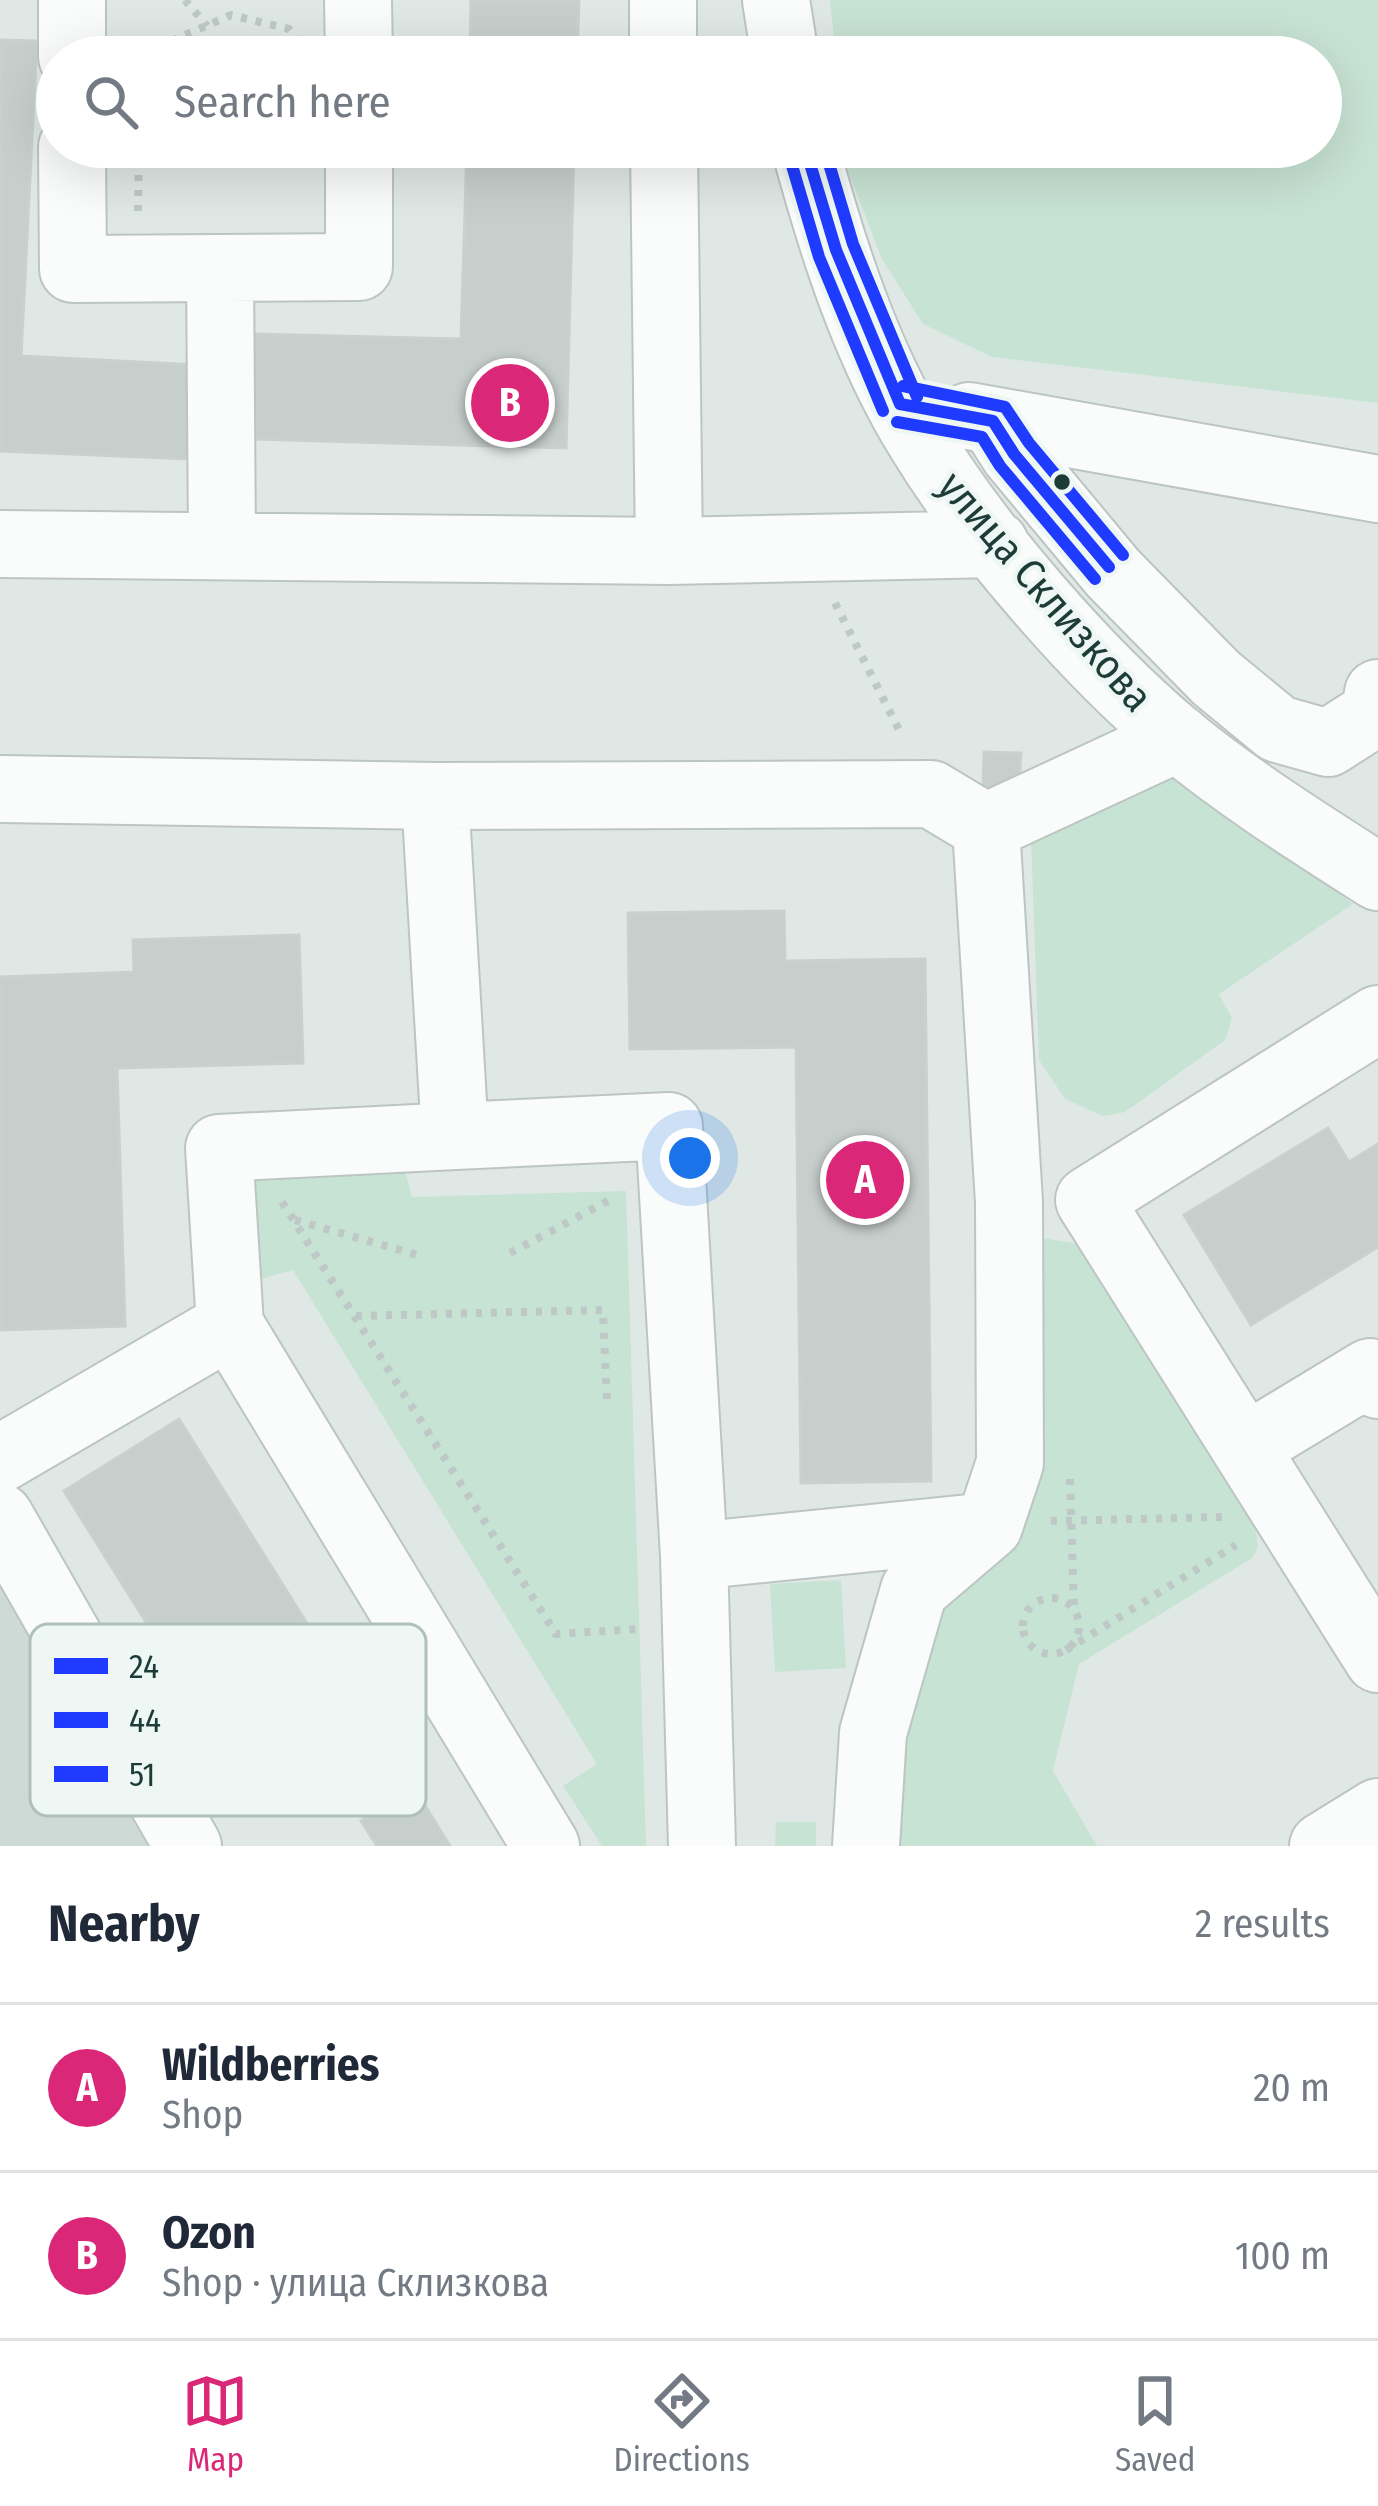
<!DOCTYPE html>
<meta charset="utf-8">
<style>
:root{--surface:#fff;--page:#f6f6f7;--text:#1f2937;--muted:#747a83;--line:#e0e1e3;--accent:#db2777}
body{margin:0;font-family:"Fira Sans Condensed",sans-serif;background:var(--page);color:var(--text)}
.you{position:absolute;left:690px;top:1158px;width:42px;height:42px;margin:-30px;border:9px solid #fff;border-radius:50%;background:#1a73e8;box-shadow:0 0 0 18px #1a73e833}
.badge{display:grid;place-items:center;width:78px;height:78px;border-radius:50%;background:var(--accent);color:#fff;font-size:39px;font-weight:700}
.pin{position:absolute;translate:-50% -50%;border:6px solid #fff;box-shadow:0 3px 12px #0006}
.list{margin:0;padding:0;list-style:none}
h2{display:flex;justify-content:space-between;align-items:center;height:156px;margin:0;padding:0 48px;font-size:51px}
h2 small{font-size:39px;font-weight:400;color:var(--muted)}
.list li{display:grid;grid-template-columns:78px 1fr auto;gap:36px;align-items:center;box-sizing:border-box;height:168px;padding:0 48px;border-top:3px solid var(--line)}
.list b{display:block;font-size:45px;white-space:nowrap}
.list p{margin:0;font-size:39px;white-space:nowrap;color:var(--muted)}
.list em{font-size:39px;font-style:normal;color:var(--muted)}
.icon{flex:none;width:66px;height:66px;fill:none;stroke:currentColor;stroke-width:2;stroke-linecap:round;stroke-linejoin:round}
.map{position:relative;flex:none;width:1378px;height:1846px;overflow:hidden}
.search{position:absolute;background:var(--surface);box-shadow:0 12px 48px #0002;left:36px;right:36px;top:36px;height:132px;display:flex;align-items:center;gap:30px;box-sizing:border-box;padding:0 42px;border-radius:66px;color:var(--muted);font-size:45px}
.sheet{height:492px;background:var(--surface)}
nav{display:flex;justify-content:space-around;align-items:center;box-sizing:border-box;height:168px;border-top:3px solid var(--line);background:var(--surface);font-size:33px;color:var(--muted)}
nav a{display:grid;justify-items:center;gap:6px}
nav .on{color:var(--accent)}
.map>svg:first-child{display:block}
.built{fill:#cddad6}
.green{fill:#c7e3d4}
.building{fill:#c7cfcc;stroke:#c9d1cf;stroke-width:3}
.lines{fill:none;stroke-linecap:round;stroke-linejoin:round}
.minor-casing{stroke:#bdc5c3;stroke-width:70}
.path{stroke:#bec8c7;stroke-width:8;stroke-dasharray:6 9;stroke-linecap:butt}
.minor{stroke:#fafcfb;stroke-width:66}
.bus-1-casing{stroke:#eef7f4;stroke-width:21}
.bus-2-casing{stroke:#eef7f4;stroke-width:21}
.bus-3-casing{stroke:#eef7f4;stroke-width:21}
.bus-1{stroke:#1f3bff;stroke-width:12}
.bus-2{stroke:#1f3bff;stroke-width:12}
.bus-3{stroke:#1f3bff;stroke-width:12}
.bus-dot{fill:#1d3c38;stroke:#eef7f4;stroke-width:4.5}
.labels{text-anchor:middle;stroke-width:9;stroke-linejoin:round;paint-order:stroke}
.street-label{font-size:42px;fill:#1d3c38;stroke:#eef7f4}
.key{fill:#eef7f4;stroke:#afbfbc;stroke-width:3}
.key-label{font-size:33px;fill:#1d3c38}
</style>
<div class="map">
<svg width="1378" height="1846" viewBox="0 0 1378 1846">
<rect width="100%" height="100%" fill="#e0e8e6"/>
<path class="built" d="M0 1573 163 1846H0Z"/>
<path class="green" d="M830 0H1378V403L992 357 923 324 882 259 846 166 844 147H1321V57H836Z
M1178 774 1353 904 1219 994 1232 1018 1225 1040 1125 1112 1103 1116 1065 1099 1039 1060 1031 838Z
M280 1162 404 1166 412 1197 626 1191 646 1846H602L563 1786 597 1764 293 1270 257 1280 249 1180Z
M1043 1238 1085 1245 1254 1516 1258 1547 1252 1558 1079 1664 1053 1771 1097 1846H877L933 1602 1012 1519 1028 1249Z
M841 1580 846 1668 775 1672 770 1584Z
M776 1822H816V1846H775Z"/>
<path class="building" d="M471 0H579L577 57H470Z
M0 40 37 41 21 356 216 366 212 460 0 451Z
M467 147H574L566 448 250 439 252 334 461 339Z
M984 752 1021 753 1019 788 983 787Z
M784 911 785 961 925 959 931 1481 801 1483 796 1047 630 1049 628 913Z
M299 935 303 1063 117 1068 125 1326 0 1330V977L134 972 133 940Z
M1328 1128 1349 1162 1378 1144V1247L1251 1325 1184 1215Z
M179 1419 358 1705 243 1777 64 1491Z
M414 1788 450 1846H377L361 1821Z"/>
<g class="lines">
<g class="minor-casing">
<path id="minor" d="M72 0V57
M358 0 359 57
M663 0V57
M776 0 785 57
M72 147 73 269 359 267V147
M664 147 669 551
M805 147C832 247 866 354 921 442 981 540 1088 663 1176 737 1239 789 1309 833 1378 877
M220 268 222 544
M969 416 1378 489
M993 421 1014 454 1113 573 1216 678 1278 729 1328 743 1375 713 1378 693
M0 544 669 551 995 544
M0 789 435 796 931 794 986 827 1178 738
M435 796 455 1136 669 1126 694 1556 702 1846
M1378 1019 1089 1200 1378 1659
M230 1325 219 1148 455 1136
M1246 1447 1370 1372 1378 1385
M0 1459 230 1325 546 1846
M0 1517 188 1846
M694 1556 989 1526
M866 1846 873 1733 914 1590 989 1526 1010 1463 1009 1202 986 827
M1323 1846 1378 1812"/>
</g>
<path class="path" d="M185 0 207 26
M168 57 176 39 231 15 289 29 298 41
M138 211 139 147
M835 603 901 734
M282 1202 556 1634 639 1629
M295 1220 421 1256
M510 1253 615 1197
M356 1316 603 1310 607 1403
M1070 1479 1074 1610
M1051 1521 1222 1517
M1023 1626a28 28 0 1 1 56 0a28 28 0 1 1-56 0Z
M1066 1650 1236 1545"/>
<use href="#minor" class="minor"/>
<g class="bus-1-casing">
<path id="bus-1" d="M805 147 836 250 900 404
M900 404 993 421 1014 454 1109 567"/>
</g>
<g class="bus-2-casing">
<path id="bus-2" d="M788 152 819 257 883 411
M897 422 982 437 1000 466 1095 579"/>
</g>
<g class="bus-3-casing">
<path id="bus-3" d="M824 147 853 244 917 397
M903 386 1005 407 1029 443 1123 555"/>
</g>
<use href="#bus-1" class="bus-1"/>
<use href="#bus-2" class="bus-2"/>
<use href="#bus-3" class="bus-3"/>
</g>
<circle class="bus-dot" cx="1062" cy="482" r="10"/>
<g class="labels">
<g class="street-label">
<text transform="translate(1046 591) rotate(49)" y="15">улица Склизкова</text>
</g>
</g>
<rect x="30" y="1624" width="396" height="192" rx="18" class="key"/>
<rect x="54" y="1658" width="54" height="16" fill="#1f3bff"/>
<rect x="54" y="1712" width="54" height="16" fill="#1f3bff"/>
<rect x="54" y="1766" width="54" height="16" fill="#1f3bff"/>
<g class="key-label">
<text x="129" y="1678">24</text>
<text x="129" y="1732">44</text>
<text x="129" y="1786">51</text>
</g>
</svg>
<div class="you"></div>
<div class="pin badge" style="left:865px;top:1180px">A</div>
<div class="pin badge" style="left:510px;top:403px">B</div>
<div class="search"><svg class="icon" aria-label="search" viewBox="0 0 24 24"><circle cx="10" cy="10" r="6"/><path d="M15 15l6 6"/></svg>Search here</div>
</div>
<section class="sheet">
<h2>Nearby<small>2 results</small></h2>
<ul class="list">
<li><span class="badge">A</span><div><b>Wildberries</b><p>Shop</p></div><em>20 m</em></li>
<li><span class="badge">B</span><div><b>Ozon</b><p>Shop · улица Склизкова</p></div><em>100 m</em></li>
</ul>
</section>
<nav>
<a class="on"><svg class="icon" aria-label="map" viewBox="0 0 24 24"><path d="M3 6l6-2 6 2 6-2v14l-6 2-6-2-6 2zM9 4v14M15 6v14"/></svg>Map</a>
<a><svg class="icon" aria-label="directions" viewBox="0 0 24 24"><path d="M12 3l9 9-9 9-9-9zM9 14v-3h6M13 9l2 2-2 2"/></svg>Directions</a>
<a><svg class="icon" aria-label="saved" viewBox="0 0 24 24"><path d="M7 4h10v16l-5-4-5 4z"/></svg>Saved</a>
</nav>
